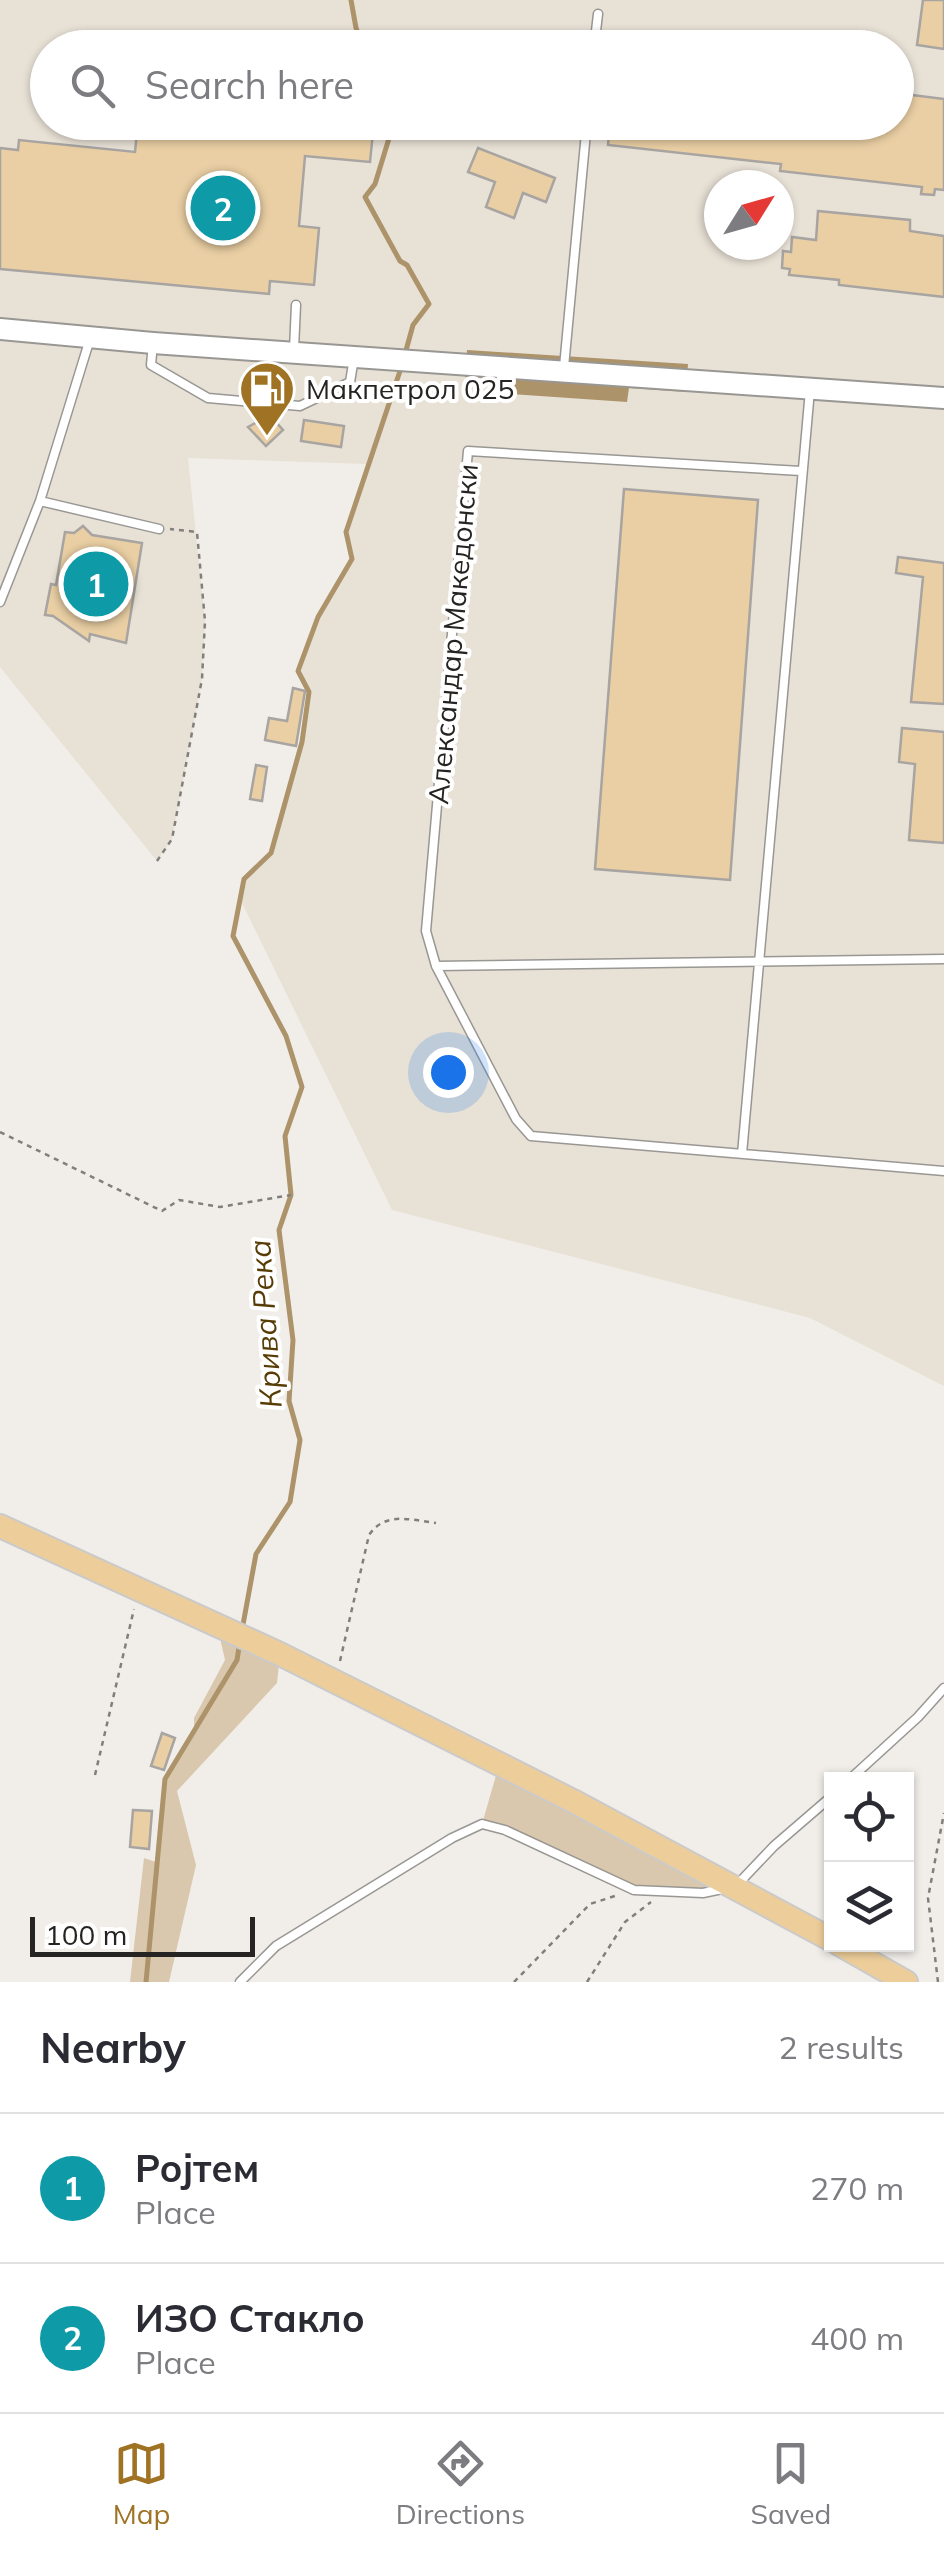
<!DOCTYPE html>
<meta charset="utf-8">
<style>
:root{--surface:#fff;--page:#f7f7f7;--text:#2b2b33;--muted:#7c7c81;--line:#e1e1e2;--accent:#9f7323}
body{margin:0;font-family:Mulish,sans-serif;background:var(--page);color:var(--text)}
.controls{position:absolute;right:30px;bottom:30px;display:grid;overflow:hidden;border-radius:0px;box-shadow:0 2px 8px #0004}
.controls button{width:90px;height:90px;display:grid;place-items:center;padding:0;border:0;border-bottom:2px solid var(--line);background:var(--surface);color:var(--text);font:50px sans-serif}
.compass{position:absolute;left:704px;top:170px;width:90px;height:90px;border-radius:50%;background:var(--surface);box-shadow:0 2px 8px #0004;rotate:53deg}
.scale{position:absolute;left:30px;bottom:25px;width:225px;box-sizing:border-box;padding-left:10px;border:5px solid #252422;border-top:0;font-size:28px;line-height:35px;white-space:nowrap;color:#252422;-webkit-text-stroke:8px #fff;paint-order:stroke}
.you{position:absolute;left:448px;top:1072px;width:35px;height:35px;margin:-25px;border:8px solid #fff;border-radius:50%;background:#1a73e8;box-shadow:0 0 0 15px #1a73e833}
.badge{display:grid;place-items:center;width:65px;height:65px;border-radius:50%;background:var(--accent);color:#fff;font-size:32px;font-weight:700}
.pin{position:absolute;translate:-50% -50%;border:5px solid #fff;box-shadow:0 2px 10px #0006}
.list{margin:0;padding:0;list-style:none}
h2{display:flex;justify-content:space-between;align-items:center;height:130px;margin:0;padding:0 40px;font-size:42px}
h2 small{font-size:32px;font-weight:400;color:var(--muted)}
.list li{display:grid;grid-template-columns:65px 1fr auto;gap:30px;align-items:center;box-sizing:border-box;height:150px;padding:0 40px;border-top:2px solid var(--line)}
.list b{display:block;font-size:38px;white-space:nowrap}
.list p{margin:0;font-size:32px;white-space:nowrap;color:var(--muted)}
.list em{font-size:32px;font-style:normal;color:var(--muted)}
.icon{flex:none;width:55px;height:55px;fill:none;stroke:currentColor;stroke-width:2;stroke-linecap:round;stroke-linejoin:round}
.map{position:relative;flex:none;width:944px;height:1982px;overflow:hidden}
.search{position:absolute;background:var(--surface);box-shadow:0 2px 8px #0004;left:30px;right:30px;top:30px;height:110px;display:flex;align-items:center;gap:25px;box-sizing:border-box;padding:0 35px;border-radius:55px;color:var(--muted);font-size:38px}
.sheet{height:430px;background:var(--surface)}
nav{display:flex;justify-content:space-around;align-items:center;box-sizing:border-box;height:140px;border-top:2px solid var(--line);background:var(--surface);font-size:28px;color:var(--muted)}
nav a{display:grid;justify-items:center;gap:5px}
nav .on{color:var(--accent)}
.map>svg:first-child{display:block}
.built{fill:#e8e1d6;fill-rule:evenodd}
.green{fill:#d9c8ad}
.water{fill:#ad936a}
.lines{fill:none;stroke-linecap:round;stroke-linejoin:round}
.stream{stroke:#ad936a;stroke-width:5}
.building{fill:#eacfa4;stroke:#a7a4a1;stroke-width:2.5}
.lane-casing{stroke:#999793;stroke-width:11}
.secondary-casing{stroke:#999793;stroke-width:24}
.primary-casing{stroke:#cbcaca;stroke-width:26}
.path{stroke:#817f7c;stroke-width:2.5;stroke-dasharray:5 5;stroke-linecap:butt}
.lane{stroke:#fff;stroke-width:8}
.secondary{stroke:#fff;stroke-width:20}
.primary{stroke:#edce9a;stroke-width:22}
.labels{text-anchor:middle;stroke-width:8;stroke-linejoin:round;paint-order:stroke}
.poi-label{font-size:28px;fill:#252422;stroke:#fff;text-anchor:start}
.street-label{font-size:28px;fill:#252422;stroke:#fff}
.water-label{font-size:30px;font-style:italic;fill:#573c06;stroke:#fff}
</style>
<div class="map">
<svg width="944" height="1982" viewBox="0 0 944 1982">
<rect width="100%" height="100%" fill="#f1eeea"/>
<path class="built" d="M0 0H944V1386L810 1318 392 1210 241 901 244 879 271 853 302 742 309 692 298 671 318 617 352 559 346 532 366 464 188 458 205 621 202 679 172 839 157 861 0 667ZM48 48H896V122H48ZM719 185H779V245H719Z"/>
<path class="green" d="M217 1625 280 1654 277 1683 177 1791 196 1865 169 1982H130L144 1858 159 1863 165 1779 194 1733V1718L225 1660Z
M499 1765 736 1886 703 1893 634 1890 505 1830 482 1824Z"/>
<path class="water" d="M467 350 688 364 686 392 629 388 627 402 511 394V380L465 377Z"/>
<g class="lines">
<path class="stream" d="M351 0 356 28 364 48
M394 122 375 184 365 197 400 261 407 265 429 304 413 325 405 354
M242 1630 256 1554 290 1502 300 1440 289 1401 293 1340 279 1230 291 1195 285 1136 302 1087 286 1036 233 936 244 879 271 853 302 742 309 692 298 671 318 617 352 559 346 532 402 365
M146 1982 165 1779 237 1660 240 1641"/>
</g>
<path class="building" d="M923 0H944V49L917 45Z
M896 93 944 99V190L935 189 934 195 921 194 922 187 780 171 781 164 608 145 610 122H778L831 129 832 122H896Z
M138 122H374L370 162 305 156 299 226 319 228 314 285 270 281 269 294 0 269V148L18 150 19 140 135 152Z
M478 148 555 178 546 202 523 193 514 218 486 207 495 182 468 172Z
M818 211 910 220V231L944 236V297L839 285V280L789 275 790 269 782 268 783 251 791 252 792 237 816 240Z
M262 410 277 412 276 422 283 430 266 446 248 427 261 420Z
M304 420 344 426 341 447 301 441Z
M624 489 758 500 730 880 595 869Z
M83 526 92 535 142 543 126 643 90 634 89 641 53 616 45 615 51 584 56 585 65 532 74 533Z
M898 557 944 563V704L911 702 923 577 896 573Z
M293 688 305 691 296 746 265 740 269 718 287 721Z
M902 728 944 732V843L909 840 915 764 899 762Z
M256 765 267 767 262 801 250 799Z
M162 1733 175 1738 164 1770 151 1766Z
M133 1810 152 1811 149 1849 130 1847Z"/>
<g class="lines">
<g class="lane-casing">
<path id="lane" d="M594 48 598 14
M153 343 151 365 208 398 300 406 350 382 354 358
M294 349 296 305
M564 367 587 122
M801 471 468 451 426 931 436 966 516 1119 531 1136 944 1171
M40 501 159 529
M0 602 40 501 89 342
M436 966 944 959
M742 1154 810 390
M849 1780 918 1717 944 1688
M736 1886 774 1846 832 1796
M240 1982 276 1946 452 1838 482 1824 505 1830 634 1890 703 1893 722 1889"/>
</g>
<g class="secondary-casing">
<path id="secondary" d="M0 329 153 343 944 398"/>
</g>
<g class="primary-casing">
<path id="primary" d="M0 1526 280 1654 573 1801 832 1940
M839 1944 906 1982"/>
</g>
<path class="path" d="M157 861 172 839 202 679 205 621 197 532 170 529
M0 1132 162 1211 179 1200 220 1207 291 1195
M340 1661 369 1535C385 1511 411 1520 436 1523
M95 1775 134 1609
M514 1982 590 1904 618 1895
M587 1982 625 1922 651 1902
M938 1982 928 1898 944 1813"/>
<use href="#lane" class="lane"/>
<use href="#secondary" class="secondary"/>
<use href="#primary" class="primary"/>
</g>
<defs>
<g id="fuel-pin" transform="scale(2.875)"><path d="M0 17L-7.5 6A9.5 9.5 0 1 1 7.5 6Z" fill="#9f7323" stroke="#fff"/><path d="M-5.5-6h7V0h2V4h1.3V-2.5L3-4.5l.8-.8L6-3V5H2.5V1h-1V6h-7ZM-4.2-4.7v3.2H.2V-4.7Z" fill="#fff"/></g>
</defs>
<g fill-rule="evenodd">
<use href="#fuel-pin" x="267" y="389"/>
</g>
<g class="labels">
<g class="poi-label">
<text x="306" y="399">Макпетрол 025</text>
</g>
<g class="street-label">
<text transform="translate(453 634) rotate(-85)" y="10">Александар Македонски</text>
</g>
<g class="water-label">
<text transform="translate(266 1324) rotate(-94)" y="10">Крива Река</text>
</g>
</g>
</svg>
<div class="controls">
<button><svg class="icon" aria-label="locate" viewBox="0 0 24 24"><circle cx="12" cy="12" r="6"/><path d="M12 2v4M12 18v4M2 12h4M18 12h4"/></svg></button>
<button><svg class="icon" aria-label="layers" viewBox="0 0 24 24"><path d="M12 4l9 5-9 5-9-5zM3 14l9 5 9-5"/></svg></button>
</div>
<svg class="compass" viewBox="-18 -18 36 36"><path d="M0-13l5 13h-10z" fill="#e53935"/><path d="M0 13l5-13h-10z" fill="#7c7c81"/></svg>
<div class="scale">100 m</div>
<div class="you"></div>
<div class="pin badge" style="left:96px;top:584px;background:#0f9aa8">1</div>
<div class="pin badge" style="left:223px;top:208px;background:#0f9aa8">2</div>
<div class="search"><svg class="icon" aria-label="search" viewBox="0 0 24 24"><circle cx="10" cy="10" r="6"/><path d="M15 15l6 6"/></svg>Search here</div>
</div>
<section class="sheet">
<h2>Nearby<small>2 results</small></h2>
<ul class="list">
<li><span class="badge" style="background:#0f9aa8">1</span><div><b>Ројтем</b><p>Place</p></div><em>270 m</em></li>
<li><span class="badge" style="background:#0f9aa8">2</span><div><b>ИЗО Стакло</b><p>Place</p></div><em>400 m</em></li>
</ul>
</section>
<nav>
<a class="on"><svg class="icon" aria-label="map" viewBox="0 0 24 24"><path d="M3 6l6-2 6 2 6-2v14l-6 2-6-2-6 2zM9 4v14M15 6v14"/></svg>Map</a>
<a><svg class="icon" aria-label="directions" viewBox="0 0 24 24"><path d="M12 3l9 9-9 9-9-9zM9 14v-3h6M13 9l2 2-2 2"/></svg>Directions</a>
<a><svg class="icon" aria-label="saved" viewBox="0 0 24 24"><path d="M7 4h10v16l-5-4-5 4z"/></svg>Saved</a>
</nav>
